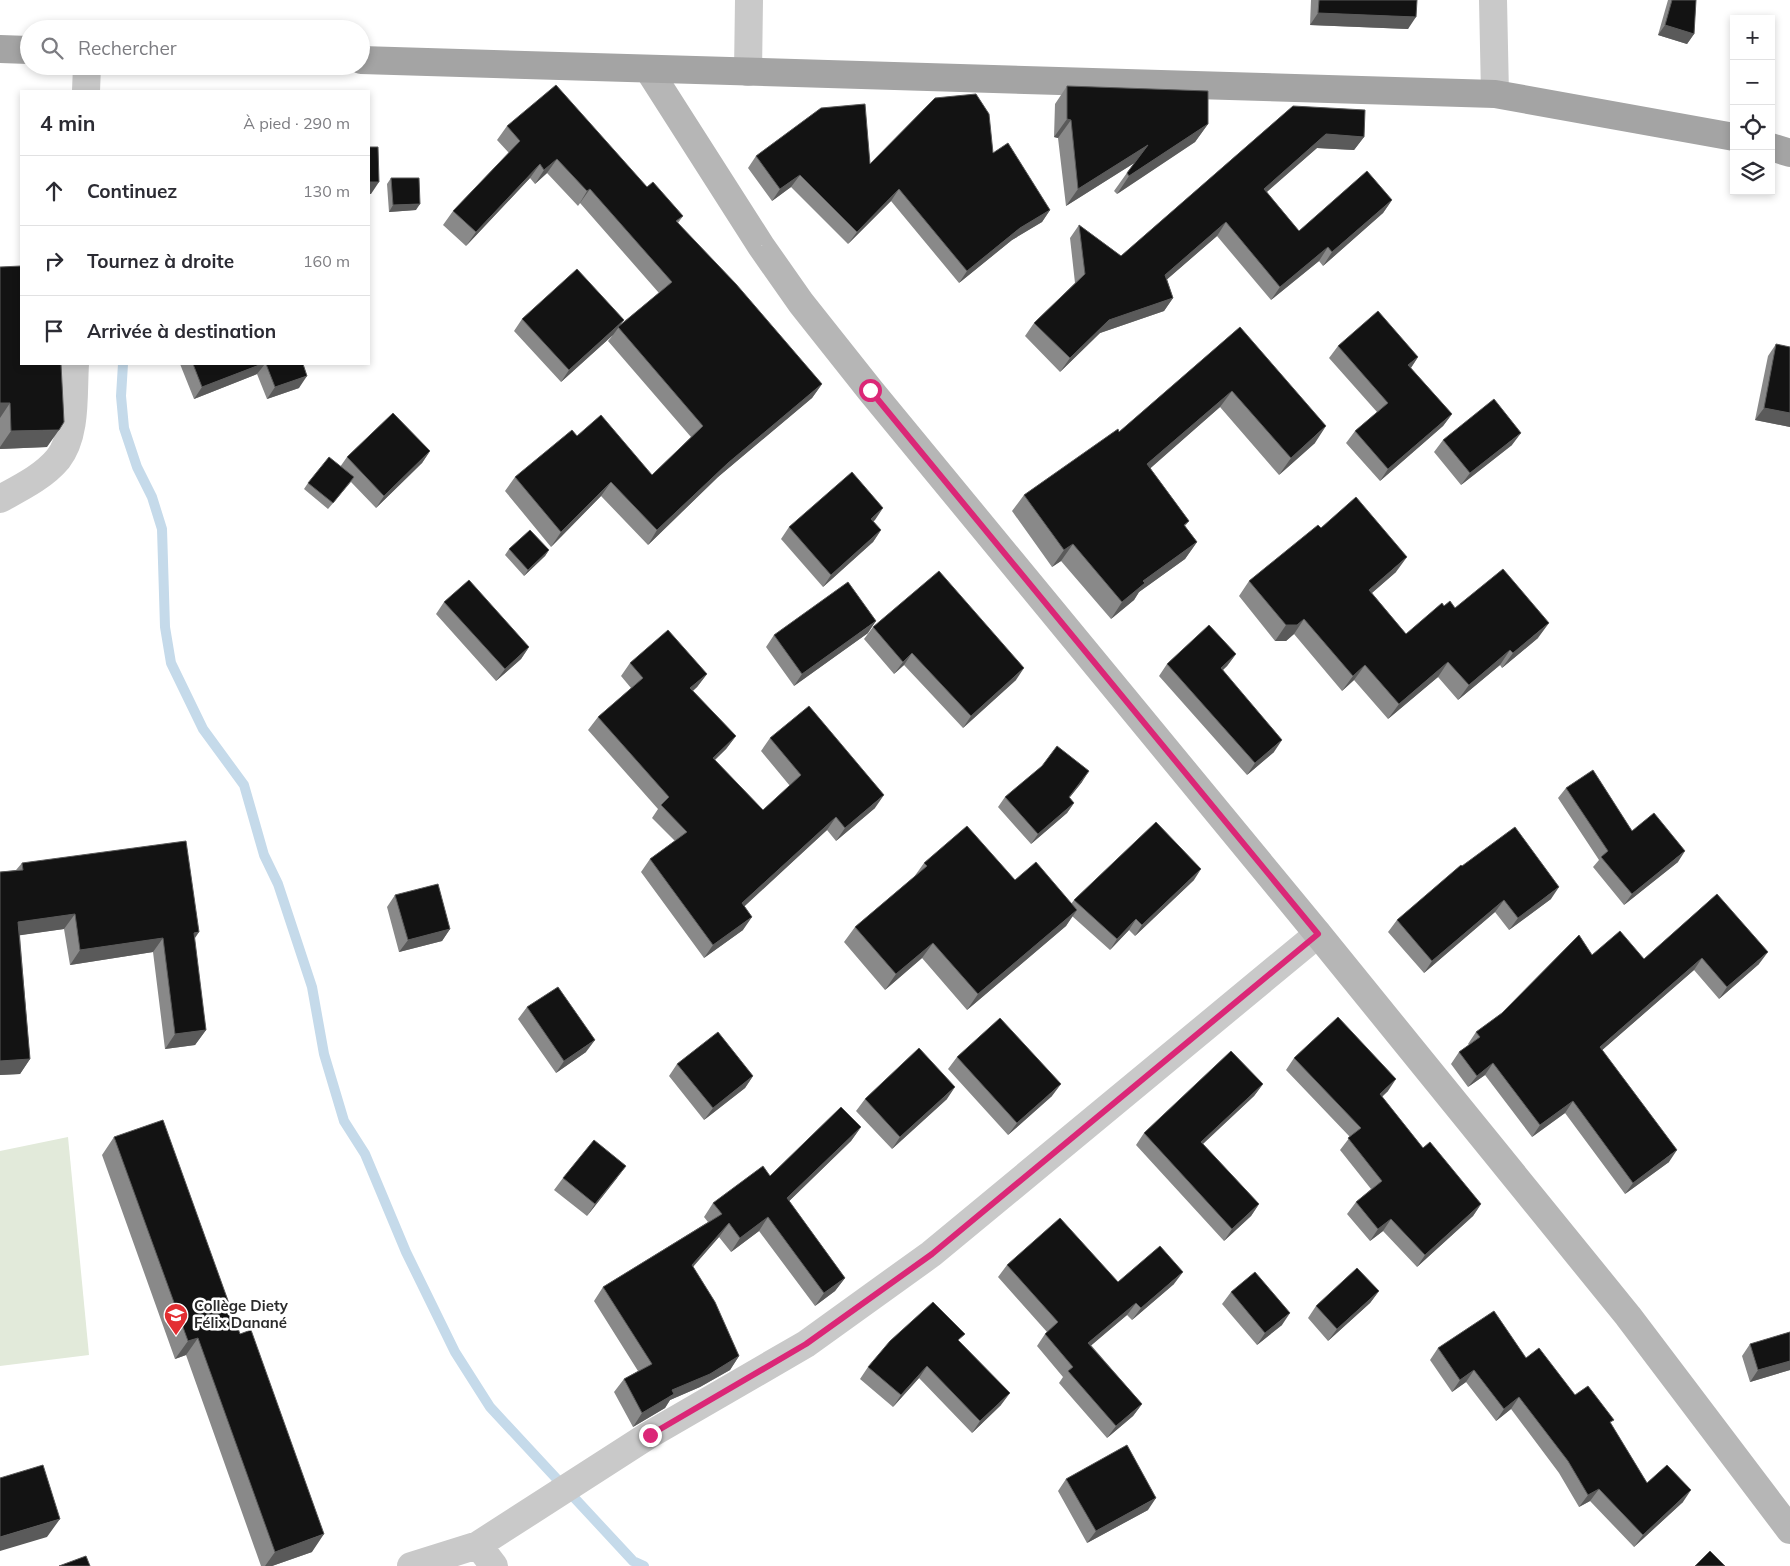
<!DOCTYPE html>
<html lang="fr">
<meta charset="utf-8">
<style>
:root{--surface:#fff;--page:#f2f2f3;--text:#2b2b33;--muted:#7c7c81;--line:#e1e1e2}
body{margin:0;font-family:Mulish,sans-serif;background:var(--page);color:var(--text)}
.controls{position:absolute;right:15px;top:15px;display:grid;overflow:hidden;border-radius:0px;box-shadow:0 2px 8px #0003}
.controls button{width:45px;height:45px;display:grid;place-items:center;padding:0;border:0;border-bottom:1px solid var(--line);background:var(--surface);color:var(--text);font:25px sans-serif}
.stop{position:absolute;width:15px;height:15px;margin:-11px;border:4px solid #db2777;border-radius:50%;background:#fff}
.stop.end{background:#db2777;border-color:#fff;box-shadow:0 1px 5px #0008}
.list{margin:0;padding:0;list-style:none}
h2{display:flex;justify-content:space-between;align-items:center;height:65px;margin:0;padding:0 20px;font-size:21px}
h2 small{font-size:16px;font-weight:400;color:var(--muted)}
.list li{display:grid;grid-template-columns:32px 1fr auto;gap:15px;align-items:center;box-sizing:border-box;height:70px;padding:0 20px;border-top:1px solid var(--line)}
.list b{display:block;font-size:19px;white-space:nowrap}
.list em{font-size:16px;font-style:normal;color:var(--muted)}
.icon{flex:none;width:28px;height:28px;fill:none;stroke:currentColor;stroke-width:2;stroke-linecap:round;stroke-linejoin:round}
.map{position:relative;flex:none;width:1790px;height:1566px;overflow:hidden}
.search{position:absolute;background:var(--surface);box-shadow:0 2px 8px #0003;left:20px;top:20px;width:350px;height:55px;display:flex;align-items:center;gap:12px;box-sizing:border-box;padding:0 18px;border-radius:28px;color:var(--muted);font-size:19px}
.panel{position:absolute;background:var(--surface);box-shadow:0 2px 8px #0003;left:20px;top:90px;width:350px;height:275px;border-radius:0px}
.map>svg:first-child{display:block}
.green{fill:#e2eada}
.lines{fill:none;stroke-linecap:round;stroke-linejoin:round}
.stream{stroke:#c5daea;stroke-width:10}
.street{stroke:#c9c9c9;stroke-width:28}
.secondary{stroke:#b6b6b6;stroke-width:28}
.primary{stroke:#a4a4a4;stroke-width:28}
.wall{fill:#898989}
.shaded-wall{fill:#5a5a5a}
.building{fill:#131313;stroke:#5a5a5a}
.route{stroke:#db2777;stroke-width:6}
.labels{text-anchor:middle;stroke-width:5;stroke-linejoin:round;paint-order:stroke}
.poi-label{font-size:15px;font-weight:bold;fill:#2c2c2c;stroke:#fff;text-anchor:start}
</style>
<div class="map">
<svg width="1790" height="1566" viewBox="0 0 1790 1566">
<rect width="100%" height="100%" fill="#fff"/>
<path class="green" d="M68 1137 89 1355 0 1366V1151Z"/>
<g class="lines">
<path class="stream" d="M123 364 121 396 124 428 137 467 152 497 162 529 165 627 171 663 203 729 244 785 264 855 278 884 312 987 324 1054 344 1121 365 1154 406 1252 455 1352 490 1407 633 1561 644 1566"/>
<path class="street" d="M1493 0 1495 94
M748 72 749 0
M86 91 87 66
M0 499C20 488 43 477 58 459 77 435 73 393 75 364
M478 1545 494 1566
M411 1566 478 1545 649 1435 806 1344 931 1254 1318 934"/>
<path class="secondary" d="M648 69 761 246 801 303 870 390 1318 934 1628 1316 1790 1530"/>
<path class="primary" d="M0 49 29 50
M361 60 1495 94 1734 137
M1771 147 1790 153"/>
</g>
<path class="wall" d="M1311 0H1417L1408 29 1310 25Z
M1668 0H1696L1694 34 1687 44 1658 35Z
M1067 86 1208 124 1195 142 1117 194 1114 191 1134 163 1066 206 1058 138 1054 137 1055 104Z
M1293 106 1364 137 1354 150 1317 148 1267 192 1299 231 1392 200 1383 213 1323 266 1319 261 1271 300 1217 236 1167 279 1173 298 1164 311 1100 333 1060 372 1025 336 1034 323 1075 283 1070 238 1079 225 1121 256Z
M507 126 647 187 683 216 678 223 822 384 812 398 718 477 648 545 601 496 551 547 505 491 515 477 577 436 652 475 691 437 608 341 613 335 561 382 514 331 522 319 621 324 659 293 580 203 578 206 547 173 535 184 530 178 466 246 443 225 453 211 509 153 497 140Z
M993 153 1050 210 1042 222 1012 240 959 283 891 201 848 244 791 187 772 201 748 168 756 156 870 164Z
M391 178 416 210 389 212 387 184Z
M0 267 47 447 0 449Z
M1240 327 1315 443 1279 475 1220 407 1150 468 1189 521 1185 526 1197 542 1185 559 1139 592 1134 600 1111 619 1061 561 1052 567 1012 511 1024 495 1119 432Z
M1776 344 1790 347V427L1755 420 1768 356Z
M1338 346 1418 357 1411 368 1452 414 1443 426 1380 481 1346 443 1355 431 1377 412 1329 358Z
M180 364H303L299 388 267 399 257 374 194 399Z
M1443 440 1512 445 1461 485 1434 452Z
M430 451 422 463 376 508 351 482 328 509 304 489 308 483 340 467 347 457Z
M875 520 873 521 881 530 873 542 823 587 781 539 789 527Z
M1321 528 1396 572 1372 593 1406 634 1444 606 1455 608 1538 638 1502 668 1500 665 1458 700 1438 677 1388 719 1354 680 1342 691 1294 634 1286 641H1275L1239 596 1249 581Z
M509 549 549 550 545 556 524 576 505 555Z
M444 602 529 647 521 659 496 681 436 614Z
M873 627 1016 680 963 728 904 665 894 674 864 639Z
M868 633 794 686 766 647 774 635Z
M1236 654 1227 666 1223 670 1274 752 1247 775 1159 676 1167 664Z
M630 663 707 674 697 687 693 691 736 736 726 749 715 760 763 810 790 786 761 751 770 738 875 808 836 841 827 830 744 906 743 930 704 958 641 872 650 859 675 841 652 818 658 809 588 730 598 717 631 688 621 676Z
M1082 782 1069 798 1074 803 1067 813 1031 844 998 807 1005 797Z
M1566 788 1632 831 1678 862 1624 905 1593 867 1599 860 1558 798Z
M22 863 194 939 206 1030 195 1045 165 1049 153 952 70 965 64 929 20 935 30 1059 20 1074 0 1075V872L16 870Z
M924 863 1015 880 1071 904 1074 900 1194 880 1135 936 1129 930 1110 950 1072 916 1066 926 967 1010 922 958 885 990 844 942 855 927 914 877Z
M1462 866 1551 899 1509 930 1495 912 1424 973 1388 932 1397 920Z
M1717 894 1759 964 1719 999 1694 970 1602 1050 1669 1162 1625 1194 1565 1113 1532 1137 1485 1075 1468 1087 1451 1064 1459 1052 1469 1045 1468 1044 1476 1032 1592 955 1644 959Z
M395 895 450 929 442 941 399 952 387 907Z
M527 1007 586 1052 556 1073 518 1019Z
M957 1057 1052 1096 1008 1135 948 1069Z
M1294 1058 1388 1091 1382 1097 1423 1148 1481 1204 1473 1216 1417 1267 1383 1231 1370 1241 1347 1214 1356 1202 1371 1189 1340 1150 1350 1137 1286 1070Z
M677 1064 753 1076 745 1088 704 1120 669 1076Z
M1263 1084 1254 1096 1203 1144 1259 1204 1251 1216 1224 1241 1136 1145 1144 1133Z
M865 1099H947L892 1149 856 1111Z
M861 1127 851 1141 789 1201 845 1278 835 1291 815 1306 759 1231 731 1252 719 1237 693 1267 739 1356 730 1370 700 1387 670 1400 665 1408 633 1427 614 1392 624 1379 638 1371 594 1301 603 1287 708 1222 704 1217 713 1203 770 1176Z
M114 1137 312 1552 272 1566H261L186 1355 175 1359 102 1155Z
M563 1178H617L587 1216 554 1190Z
M1007 1265 1118 1282 1174 1284 1132 1320 1127 1315 1091 1345 1142 1404 1133 1416 1107 1438 1059 1383 1063 1377 1037 1346 1045 1334 1047 1332 998 1277Z
M1379 1291 1370 1303 1328 1341 1308 1318 1316 1306Z
M1231 1292 1282 1325 1257 1345 1222 1304Z
M1790 1332V1370L1750 1382 1742 1356 1750 1344Z
M959 1342 1001 1405 972 1433 919 1378 893 1407 860 1379 868 1367Z
M1438 1348 1526 1358 1611 1424 1647 1483 1683 1502 1634 1547 1590 1501 1579 1507 1559 1473 1511 1409 1496 1421 1466 1382 1452 1392 1430 1360Z
M1066 1479 1148 1510 1087 1543 1058 1491Z"/>
<path class="shaded-wall" d="M1318 13 1416 17 1408 29 1310 25Z
M1665 25 1694 34 1687 44 1658 35Z
M1067 119 1071 120 1058 138 1054 137Z
M1208 124 1195 142 1117 194 1129 176Z
M1326 134 1364 137 1354 150 1317 148 1255 202 1264 189Z
M1148 145 1136 162 1066 206 1078 189Z
M557 159 547 173 535 184 544 170Z
M540 164 530 178 466 246 476 232Z
M800 175 791 187 772 201 780 189Z
M369 182H379L371 194H369Z
M590 189 580 203 578 206 587 191Z
M899 189 891 201 848 244 857 232Z
M1392 200 1383 213 1323 266 1332 252Z
M420 204 416 210 389 212 393 205Z
M1050 210 1042 222 1012 240 959 283 967 271 1020 228Z
M1226 222 1217 236 1156 289 1165 275Z
M1328 247 1319 261 1271 300 1280 287Z
M1173 298 1164 311 1100 333 1060 372 1070 358 1109 320Z
M624 320 613 335 561 382 569 370Z
M1418 357 1410 369 1408 365Z
M262 364H265L257 374 194 399 202 387Z
M307 376 299 388 267 399 275 387Z
M822 384 812 398 718 477 648 545 657 530 728 463Z
M1232 391 1220 407 1136 481 1147 464Z
M0 403H10L0 418Z
M1764 408 1790 413V427L1755 420Z
M1452 414 1443 426 1380 481 1388 469Z
M1326 426 1315 443 1279 475 1291 458Z
M59 430 47 447 0 449V447L11 431Z
M1521 433 1512 445 1461 485 1470 473Z
M430 451 422 463 376 508 384 496Z
M611 482 601 496 551 547 561 532Z
M883 508 875 520 862 531 871 519Z
M881 530 873 542 823 587 831 575Z
M1197 542 1185 559 1139 592 1134 600 1111 619 1122 602 1143 581Z
M1073 544 1061 561 1052 567 1064 550Z
M549 550 545 556 524 576 528 570Z
M1407 557 1396 572 1358 605 1369 590Z
M1304 619 1294 634 1286 641H1275L1286 625Z
M876 621 868 633 794 686 802 674Z
M1549 623 1538 638 1502 668 1513 653Z
M529 647 521 659 496 681 505 669Z
M1510 650 1500 665 1458 700 1469 685Z
M912 653 904 665 894 674 903 662Z
M1236 654 1227 666 1212 680 1221 668Z
M1448 662 1438 677 1388 719 1399 704Z
M1365 665 1354 680 1342 691 1353 676Z
M1024 668 1016 680 963 728 971 716Z
M707 674 697 687 681 701 690 688Z
M736 736 726 749 703 771 713 758Z
M1282 740 1274 752 1247 775 1255 763Z
M1089 771 1082 782 1062 807 1069 797Z
M884 795 875 808 836 841 845 828Z
M1074 803 1067 813 1031 844 1038 834Z
M836 817 827 830 733 917 742 903Z
M1685 851 1678 862 1624 905 1632 894Z
M1201 869 1194 880 1135 936 1142 925Z
M1559 887 1551 899 1509 930 1518 918Z
M1504 900 1495 912 1424 973 1432 961Z
M1077 910 1066 926 967 1010 978 994Z
M75 914 64 929 8 937 18 922Z
M752 917 743 930 704 958 713 945Z
M1136 919 1129 930 1110 950 1117 939Z
M450 929 442 941 399 952 408 940Z
M199 932 189 947 194 933Z
M163 938 153 952 70 965 80 950Z
M933 943 922 958 885 990 896 974Z
M1768 952 1759 964 1719 999 1727 987Z
M1702 958 1694 970 1592 1059 1600 1047Z
M206 1030 195 1045 165 1049 175 1034Z
M595 1040 586 1052 556 1073 564 1061Z
M30 1059 20 1074 0 1075V1061Z
M1493 1063 1485 1075 1468 1087 1477 1076Z
M753 1076 745 1088 704 1120 713 1108Z
M1396 1079 1388 1091 1371 1106 1380 1094Z
M1061 1084 1052 1096 1008 1135 1017 1123Z
M1263 1084 1254 1096 1192 1154 1201 1142Z
M955 1087 947 1099 892 1149 900 1137Z
M1573 1101 1565 1113 1532 1137 1540 1125Z
M861 1127 851 1141 778 1212 787 1198Z
M1677 1150 1669 1162 1625 1194 1633 1183Z
M626 1166 617 1178 587 1216 595 1204Z
M1259 1204 1251 1216 1224 1241 1232 1229Z
M1481 1204 1473 1216 1417 1267 1425 1255Z
M768 1217 759 1231 731 1252 740 1238Z
M1391 1219 1383 1231 1370 1241 1378 1229Z
M729 1223 719 1237 682 1279 692 1265Z
M1183 1272 1174 1284 1132 1320 1141 1308Z
M845 1278 835 1291 815 1306 824 1293Z
M1379 1291 1370 1303 1328 1341 1337 1329Z
M1136 1303 1127 1315 1080 1355 1088 1343Z
M1290 1313 1282 1325 1257 1345 1265 1333Z
M198 1338 186 1355 175 1359 188 1341Z
M739 1356 730 1370 700 1387 670 1400 665 1408 633 1427 642 1413 672 1390Z
M1790 1361V1370L1750 1382 1758 1370Z
M927 1366 919 1378 893 1407 901 1395Z
M1474 1370 1466 1382 1452 1392 1460 1380Z
M1010 1393 1001 1405 972 1433 980 1421Z
M1519 1397 1511 1409 1496 1421 1504 1409Z
M1142 1404 1133 1416 1107 1438 1116 1426Z
M1599 1489 1590 1501 1579 1507 1588 1495Z
M1691 1490 1683 1502 1634 1547 1643 1535Z
M1156 1498 1148 1510 1087 1543 1096 1531Z
M60 1519 47 1537 0 1551V1537Z
M324 1534 312 1552 272 1566H265L275 1552Z"/>
<path class="building" d="M1319 0H1417L1416 17 1318 13Z
M1672 0H1696L1694 34 1665 25Z
M556 85 647 187 653 182 683 216 676 221 736 284 822 384 728 463 657 530 611 482 561 532 515 477 572 430 577 436 601 415 652 475 703 426 618 327 672 282 590 189 587 191 557 159 544 170 540 164 476 232 453 211 520 141 507 126Z
M1067 86 1208 91V124L1129 176 1127 173 1148 145 1078 189 1071 120 1067 119Z
M976 94 989 114 993 153 1008 143 1050 210 1020 228 967 271 899 189 857 232 800 175 780 189 756 156 821 108 865 104 870 164 935 98Z
M1293 106 1365 110 1364 137 1326 134 1264 189 1299 231 1367 171 1392 200 1332 252 1328 247 1280 287 1226 222 1165 275 1173 298 1109 320 1070 358 1034 323 1085 274 1079 225 1121 256Z
M369 147H378L379 182H369Z
M391 178H419L420 204 393 205Z
M21 266V364H61L64 422 59 430 11 431 10 403H0V267Z
M577 269 624 320 569 370 522 319Z
M1378 311 1418 357 1408 365 1452 414 1388 469 1355 431 1388 403 1338 346Z
M1240 327 1326 426 1291 458 1232 391 1147 464 1189 521 1184 525 1197 542 1143 581 1145 583 1122 602 1073 544 1064 550 1024 495 1118 429 1119 432Z
M1776 344 1790 347V413L1764 408Z
M193 364H262L202 387Z
M266 364H303L307 376 275 387Z
M1494 399 1521 433 1470 473 1443 440Z
M393 413 430 451 384 496 347 457Z
M329 457 354 477 333 503 308 483Z
M852 472 883 508 871 519 881 530 831 575 789 527Z
M1356 497 1407 557 1369 590 1406 634 1442 603 1444 606 1450 601 1455 608 1503 569 1549 623 1513 653 1510 650 1469 685 1448 662 1399 704 1365 665 1353 676 1304 619 1297 625H1286L1249 581 1318 525 1321 528Z
M530 530 549 550 528 570 509 549Z
M939 571 1024 668 971 716 912 653 903 662 873 627Z
M469 580 529 647 505 669 444 602Z
M848 582 876 621 802 674 774 635Z
M1209 625 1236 654 1221 668 1282 740 1255 763 1167 664Z
M668 630 707 674 690 688 736 736 713 758 763 810 801 775 770 738 809 706 884 795 845 828 836 817 742 903 752 917 713 945 650 859 687 832 661 805 669 797 598 717 643 678 630 663Z
M1057 746 1089 771 1069 797 1074 803 1038 834 1005 797 1042 766Z
M1593 770 1632 831 1654 813 1685 851 1632 894 1601 857 1608 851 1566 788Z
M1156 822 1201 869 1142 925 1136 919 1117 939 1074 900Z
M967 826 1015 880 1036 862 1077 910 978 994 933 943 896 974 855 927 927 866 924 863Z
M1515 827 1559 887 1518 918 1504 900 1432 961 1397 920 1461 865 1462 866Z
M186 841 199 932 194 933 206 1030 175 1034 163 938 80 950 75 914 18 922 30 1059 0 1061V872L23 870 22 863Z
M438 884 450 929 408 940 395 895Z
M1717 894 1768 952 1727 987 1702 958 1600 1047 1677 1150 1633 1183 1573 1101 1540 1125 1493 1063 1477 1076 1459 1052 1480 1037 1476 1032 1502 1013 1579 935 1592 955 1620 931 1644 959Z
M558 987 595 1040 564 1061 527 1007Z
M1338 1017 1396 1079 1380 1094 1423 1148 1430 1142 1481 1204 1425 1255 1391 1219 1378 1229 1356 1202 1382 1181 1348 1138 1361 1128 1294 1058Z
M1000 1018 1061 1084 1017 1123 957 1057Z
M718 1032 753 1076 713 1108 677 1064Z
M919 1048 955 1087 900 1137 865 1099Z
M1231 1051 1263 1084 1201 1142 1259 1204 1232 1229 1144 1133Z
M841 1107 861 1127 787 1198 845 1278 824 1293 768 1217 740 1238 729 1223 692 1265 715 1302 739 1356 710 1374 672 1390 674 1394 642 1413 624 1379 652 1364 603 1287 722 1214 713 1203 763 1166 770 1176Z
M163 1120 240 1334 251 1330 324 1534 275 1552 198 1338 188 1341 114 1137Z
M594 1140 626 1166 595 1204 563 1178Z
M1060 1218 1118 1282 1160 1246 1183 1272 1141 1308 1136 1303 1088 1343 1142 1404 1116 1426 1068 1371 1073 1367 1045 1334 1058 1322 1007 1265Z
M1357 1268 1379 1291 1337 1329 1316 1306Z
M1255 1272 1290 1313 1265 1333 1231 1292Z
M933 1302 965 1334 958 1340 1010 1393 980 1421 927 1366 901 1395 868 1367 890 1341Z
M1494 1311 1526 1358 1539 1348 1575 1395 1588 1386 1614 1420 1610 1422 1647 1483 1667 1465 1691 1490 1643 1535 1599 1489 1588 1495 1568 1461 1519 1397 1504 1409 1474 1370 1460 1380 1438 1348Z
M1790 1332V1361L1758 1370 1750 1344Z
M1127 1445 1156 1498 1096 1531 1066 1479Z
M43 1465 60 1519 0 1537V1478Z
M1710 1551 1725 1566H1695Z
M86 1556 90 1566H59Z"/>
<g class="lines">
<path class="route" d="M650 1435 806 1344 932 1254 1318 934 870 390"/>
</g>
<defs>
<g id="school-pin" transform="scale(1.25)"><path d="M0 17L-7.5 6A9.5 9.5 0 1 1 7.5 6Z" fill="#e32e32" stroke="#fff"/><path d="M0-5L7-2L0 1L-7-2ZM-4 1L0 2.5L4 1V4Q0 6-4 4Z" fill="#fff"/></g>
</defs>
<g fill-rule="evenodd">
<use href="#school-pin" x="176" y="1315"/>
</g>
<g class="labels">
<g class="poi-label">
<text x="194" y="1311">Collège Diety<tspan x="194" dy="17">Félix Danané</tspan></text>
</g>
</g>
</svg>
<div class="controls">
<button>+</button>
<button>−</button>
<button><svg class="icon" aria-label="locate" viewBox="0 0 24 24"><circle cx="12" cy="12" r="6"/><path d="M12 2v4M12 18v4M2 12h4M18 12h4"/></svg></button>
<button><svg class="icon" aria-label="layers" viewBox="0 0 24 24"><path d="M12 4l9 5-9 5-9-5zM3 14l9 5 9-5"/></svg></button>
</div>
<div class="stop" style="left:870px;top:390px"></div>
<div class="stop end" style="left:650px;top:1435px"></div>
<div class="search"><svg class="icon" aria-label="search" viewBox="0 0 24 24"><circle cx="10" cy="10" r="6"/><path d="M15 15l6 6"/></svg>Rechercher</div>
<section class="panel">
<h2>4 min<small>À pied · 290 m</small></h2>
<ul class="list">
<li><svg class="icon" aria-label="ahead" viewBox="0 0 24 24"><path d="M12 20V5M6 11l6-6 6 6"/></svg><div><b>Continuez</b></div><em>130 m</em></li>
<li><svg class="icon" aria-label="right" viewBox="0 0 24 24"><path d="M7 20v-9h11M14 6l5 5-5 5"/></svg><div><b>Tournez à droite</b></div><em>160 m</em></li>
<li><svg class="icon" aria-label="arrive" viewBox="0 0 24 24"><path d="M6 21V4h12l-3 4 3 4H6"/></svg><div><b>Arrivée à destination</b></div></li>
</ul>
</section>
</div>
